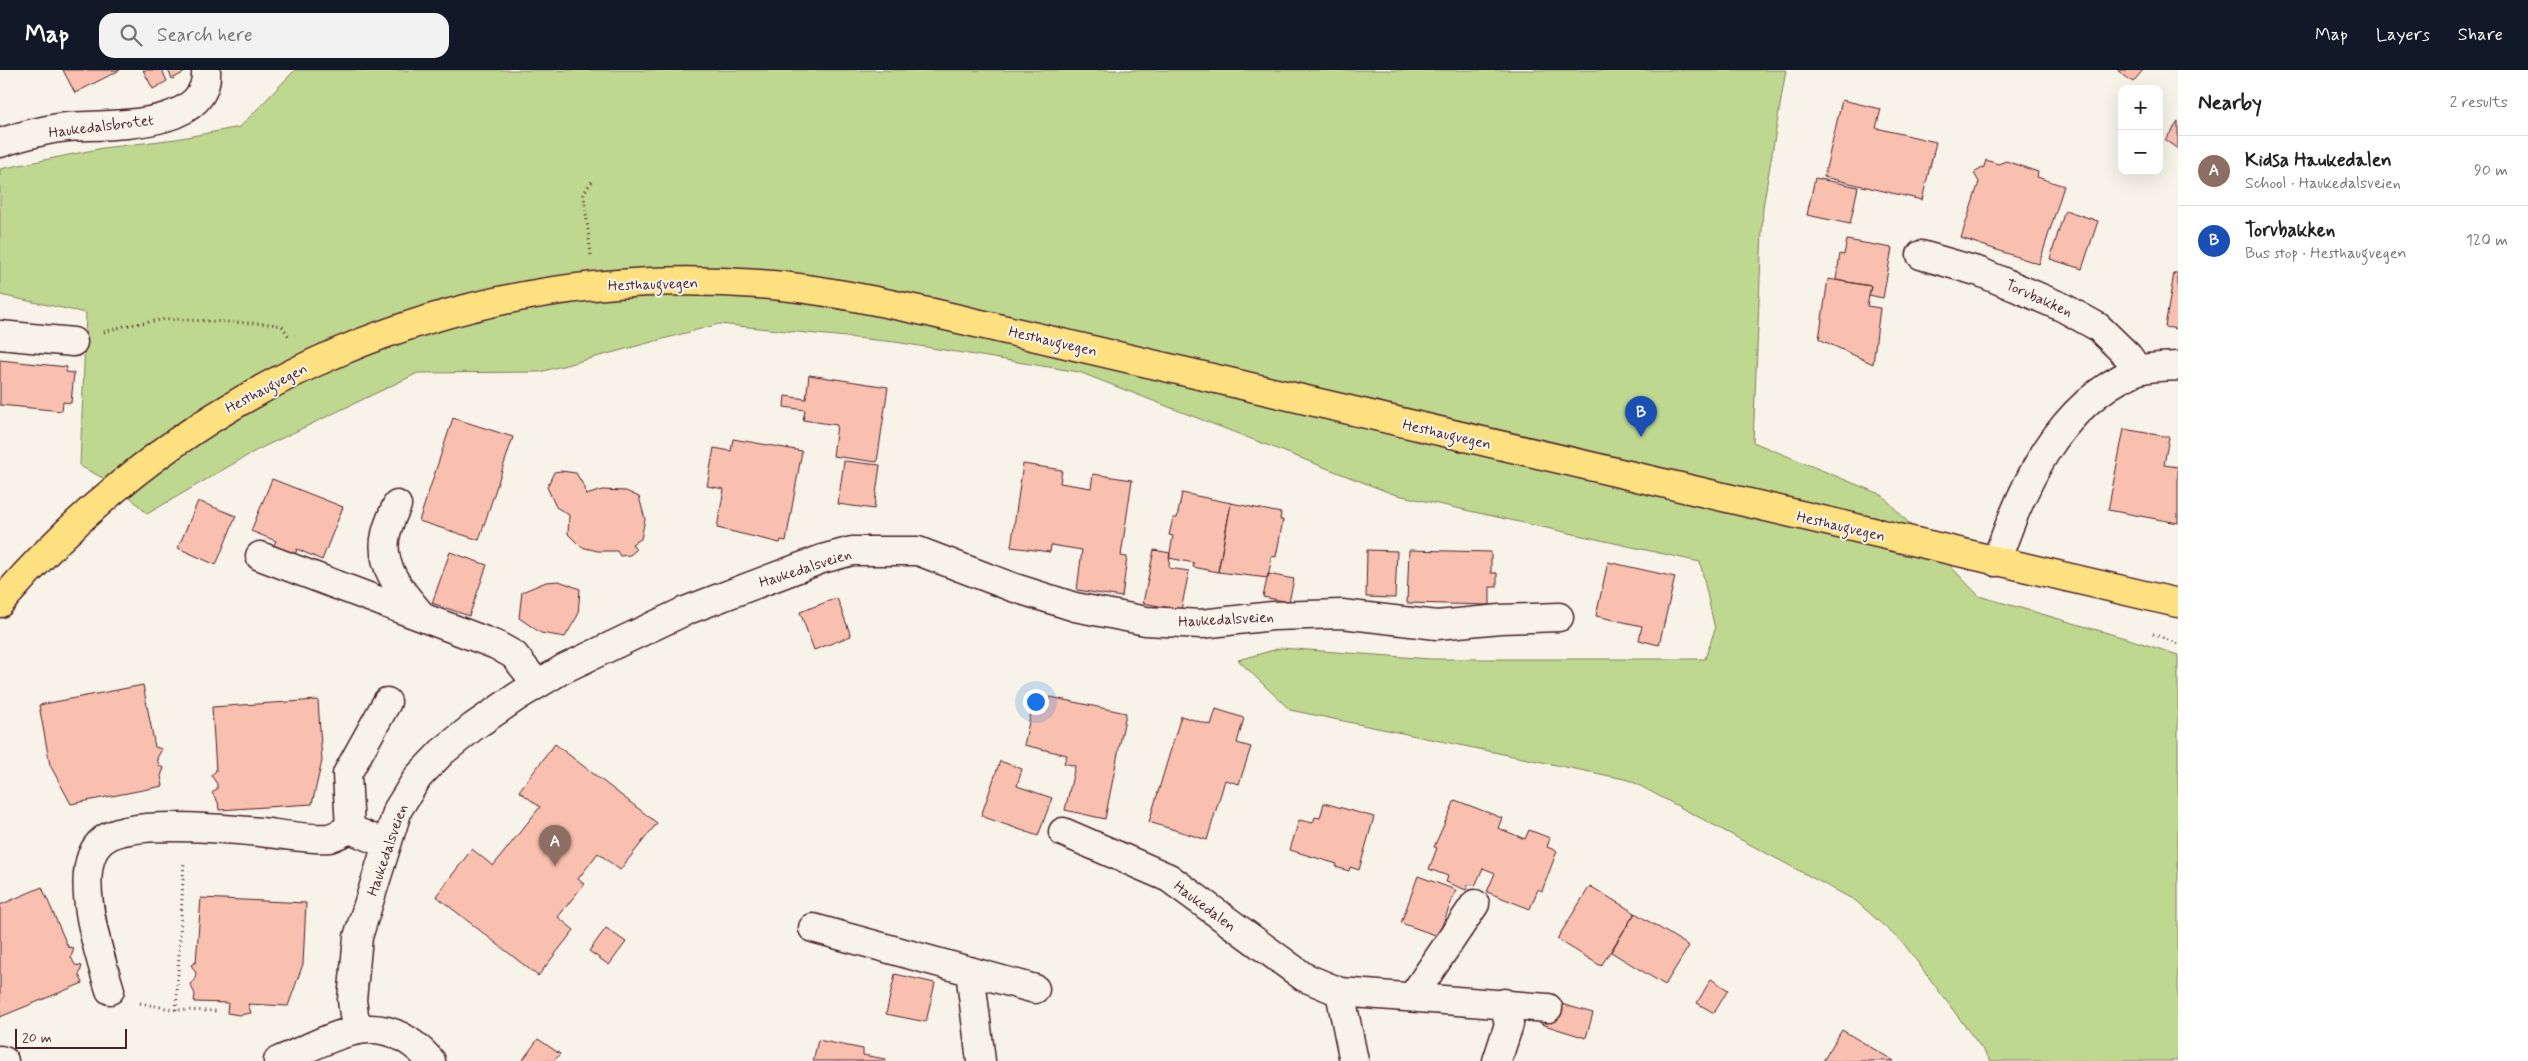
<!DOCTYPE html>
<meta charset="utf-8">
<style>
:root{--surface:#fff;--page:#f2f2f2;--text:#202124;--muted:#757577;--line:#e0e0e0;--accent:#111827}
body{margin:0;font-family:Mynerve,sans-serif;background:var(--page);color:var(--text)}
.controls{position:absolute;right:15px;top:15px;display:grid;overflow:hidden;border-radius:10px;box-shadow:0 5px 20px #0002}
.controls button{width:45px;height:45px;display:grid;place-items:center;padding:0;border:0;border-bottom:1px solid var(--line);background:var(--surface);color:var(--text);font:25px sans-serif}
.scale{position:absolute;left:15px;bottom:12px;width:112px;box-sizing:border-box;padding-left:5px;border:2px solid #4a1f2b;border-top:0;font-size:14px;line-height:18px;white-space:nowrap;color:#4a1f2b;-webkit-text-stroke:4px #f7f3e8;paint-order:stroke}
.you{position:absolute;left:1035px;top:631px;width:18px;height:18px;margin:-12px;border:4px solid #fff;border-radius:50%;background:#1a73e8;box-shadow:0 0 0 8px #1a73e833}
.badge{display:grid;place-items:center;width:32px;height:32px;border-radius:50%;background:var(--accent);color:#fff;font-size:16px;font-weight:700}
.pin{position:absolute;translate:-50% -41px;filter:drop-shadow(0 1px 2px #0008)}
.pin::after{content:'';position:absolute;top:26px;width:18px;height:15px;background:inherit;clip-path:polygon(0 0,100% 0,50% 100%)}
.list{margin:0;padding:0;list-style:none}
h2{display:flex;justify-content:space-between;align-items:center;height:65px;margin:0;padding:0 20px;font-size:21px}
h2 small{font-size:16px;font-weight:400;color:var(--muted)}
.list li{display:grid;grid-template-columns:32px 1fr auto;gap:15px;align-items:center;box-sizing:border-box;height:70px;padding:0 20px;border-top:1px solid var(--line)}
.list b{display:block;font-size:19px;white-space:nowrap}
.list p{margin:0;font-size:16px;white-space:nowrap;color:var(--muted)}
.list em{font-size:16px;font-style:normal;color:var(--muted)}
.icon{flex:none;width:28px;height:28px;fill:none;stroke:currentColor;stroke-width:2;stroke-linecap:round;stroke-linejoin:round}
.map{position:relative;flex:none;width:2178px;height:991px;overflow:hidden}
header{display:flex;align-items:center;gap:30px;box-sizing:border-box;height:70px;padding:0 25px;background:var(--accent);color:#fff}
header strong{font-size:24px}
nav{display:flex;gap:28px;margin-inline-start:auto;font-size:18px}
.search{width:350px;height:45px;background:var(--page);display:flex;align-items:center;gap:12px;box-sizing:border-box;padding:0 18px;border-radius:15px;color:var(--muted);font-size:19px}
main{display:flex}
aside{flex:1;background:var(--surface)}
.map>svg:first-child{display:block}
.green{fill:#bfd88f;stroke:#847c5d}
.building{fill:#f9c0af;stroke:#4a1f2b}
.lines{fill:none;stroke-linecap:round;stroke-linejoin:round}
.minor-casing{stroke:#4a1f2b;stroke-width:31}
.major-casing{stroke:#4a1f2b;stroke-width:31}
.path{stroke:#4a1f2b;stroke-width:3;stroke-dasharray:1 4;stroke-linecap:butt}
.minor{stroke:#f7f3e8;stroke-width:28}
.major{stroke:#fde080;stroke-width:28}
.labels{text-anchor:middle;stroke-width:4;stroke-linejoin:round;paint-order:stroke}
.street-label{font-size:15px;fill:#4a1f2b;stroke:#f7f3e8}
</style>
<header>
<strong>Map</strong>
<div class="search"><svg class="icon" aria-label="search" viewBox="0 0 24 24"><circle cx="10" cy="10" r="6"/><path d="M15 15l6 6"/></svg>Search here</div>
<nav><a>Map</a><a>Layers</a><a>Share</a></nav>
</header>
<main>
<div class="map">
<svg width="2178" height="991" viewBox="0 0 2178 991">
<rect width="100%" height="100%" fill="#f7f3e8"/>
<filter id="ink" filterUnits="userSpaceOnUse"><feTurbulence type="fractalNoise" baseFrequency=".02" numOctaves="2"/><feDisplacementMap in="SourceGraphic" scale="10" xChannelSelector="R" yChannelSelector="G"/><feConvolveMatrix kernelMatrix="1 2 1 2 8 2 1 2 1" color-interpolation-filters="sRGB"/></filter>
<g filter="url(#ink)">
<path class="green" d="M295 0H1786L1763 137 1753 372 1882 425 1979 526 2132 570 2178 585V991H1991L1904 874 1856 831 1629 710 1290 640 1238 590 1281 578 1431 589H1705L1715 559 1700 492 1393 424 1079 302 895 272 719 254 540 302 418 303 257 380 147 444 120 417 80 396 86 243 0 225V99L103 78 176 69 240 57Z"/>
<path class="building" d="M63 0H120L75 23Z
M143 0H162L167 11 153 19Z
M168 0H186L187 1 172 9Z
M2117 0H2143L2133 12Z
M1842 30 1881 39 1876 58 1936 72 1922 130 1824 107Z
M2178 52V79L2165 70Z
M1986 90 1998 94 2006 91 2038 102 2037 107 2064 116 2039 194 1961 168 1979 112 1974 103 1984 97Z
M1815 108 1858 117 1850 154 1807 145Z
M2065 140 2098 151 2082 199 2050 189Z
M1847 170 1892 178 1883 228 1869 225 1871 216 1836 210 1840 184 1844 185Z
M2174 203H2178V259L2165 257Z
M1828 209 1871 216 1867 236 1880 238 1873 294 1819 269Z
M0 290 67 297 66 302 74 303 71 333 63 332 62 341 0 335Z
M809 305 888 317 877 392 833 386 837 355 803 350 805 340 784 337 785 326 806 329Z
M453 348 513 367 479 470 419 451Z
M2124 359 2169 367 2164 395 2178 397V453L2108 440Z
M733 369 802 381 786 471 781 470 780 473 717 458 724 419 707 416 714 378 731 381Z
M844 391 880 395 874 439 838 434Z
M1023 394 1062 400 1060 413 1091 418 1093 404 1132 410 1121 486 1127 487 1122 527 1077 520 1082 480 1051 475 1050 482 1011 477Z
M561 401 576 403 585 418 586 425 602 420 626 421 639 427 645 449 641 469 632 474 636 480 630 485 620 486 617 481H598L581 477 568 464 569 445 556 437 547 417 554 402Z
M272 409 343 437 322 490 297 479 295 485 273 477 276 471 251 461Z
M1182 423 1231 433 1218 502 1193 497 1194 493 1169 488 1173 466 1169 465 1173 448H1177Z
M198 431 236 446 216 495 178 478Z
M1231 433 1281 443 1280 450H1283L1276 487 1272 486 1268 508 1218 502Z
M1154 480 1170 483 1169 498 1189 501 1181 540 1143 533Z
M1367 480 1397 481 1395 528 1366 527Z
M1409 480 1491 482V503H1497V517H1490V535L1407 533Z
M450 482 487 495 469 546 432 533Z
M1608 492 1675 507 1659 575 1639 570 1642 556 1596 546Z
M1268 504 1294 509 1289 532 1263 527Z
M559 511 580 519 578 545 565 567 541 563 519 548 522 522 546 512Z
M837 528 851 566 814 580 800 542Z
M143 615 155 677 162 679 157 688 159 696 164 698 161 706 163 716 71 734 50 695 39 635Z
M1050 627 1126 643 1105 749 1065 740 1075 696 1064 693 1067 685 1024 675 1034 629 1048 632Z
M318 630 322 691 312 734 219 740 218 732 212 723 217 719V714L211 705 216 701 212 637Z
M1216 639 1244 648 1237 673 1251 677 1239 714 1225 710 1207 770 1149 752 1181 646 1211 655Z
M555 674 657 753 620 800 598 783 578 809 584 814 558 847 574 860 538 906 436 826 472 779 493 796 540 737 519 721Z
M1000 691 1022 699 1017 716 1052 728 1038 766 981 746Z
M1455 730 1502 748 1498 758 1525 769 1529 760 1550 768 1547 777 1557 781 1542 821 1538 819 1530 839 1487 822 1495 803 1483 798 1475 816 1469 814 1466 820 1446 812 1448 806 1429 799 1437 778 1434 777Z
M1324 733 1374 747 1359 800 1350 797 1349 801 1336 797 1337 794 1290 780 1299 750 1313 753 1315 747 1320 748Z
M1418 806 1456 820 1438 866 1401 853Z
M1590 816 1635 843 1601 896 1557 869Z
M42 817 68 877 74 878 71 887 75 895 82 896 79 905 83 913 0 947V835Z
M201 828 306 833 303 894 288 936 248 934 251 943 239 945 227 943 228 933 194 932 195 924 190 914 195 910 196 903 191 895 196 892Z
M1635 843 1689 876 1665 915 1611 882Z
M606 858 626 872 609 895 589 881Z
M895 904 935 913 926 952 886 944Z
M1711 909 1728 920 1714 943 1697 933Z
M1558 933 1593 943 1586 968 1541 954 1543 950 1552 953Z
M1842 960 1894 991H1823Z
M538 969 560 984 554 991H522Z
M818 970 863 979V985L885 989V991H813Z"/>
<g class="lines">
<g class="minor-casing">
<path id="minor" d="M0 73C21 66 45 59 68 57 106 54 210 61 206 0
M1921 185 1980 202 2062 237 2098 257 2128 286 2138 300
M0 265 73 272
M397 435C393 444 388 454 386 464 378 497 403 524 423 547
M260 486 496 575 514 585 537 614
M1996 492C2022 417 2057 335 2136 301 2149 296 2165 297 2178 296
M350 759 347 704 387 632
M1063 762 1169 808 1304 907 1340 922 1354 991
M813 858 1035 919
M970 901 981 991
M110 920C100 887 69 796 103 770 129 749 226 759 260 762 278 764 312 770 329 768 336 766 343 762 350 759L386 774
M1340 922 1548 938
M1413 926 1475 834
M356 960 352 930 358 867 398 739 418 707 442 682 473 657 518 626 563 599 685 541 822 489 852 481H918L1012 517 1075 537 1146 551 1201 554 1273 546 1342 544 1437 555 1500 549 1559 547
M0 990 4 991
M278 991C337 967 380 933 431 991
M1497 991 1509 954 1504 933"/>
</g>
<g class="major-casing">
<path id="major" d="M0 533C192 309 463 192 759 214 818 218 876 231 933 243L2178 533"/>
</g>
<path class="path" d="M591 185 584 125 586 119 594 109
M104 262 124 256 166 249 271 254 282 256 290 268
M2153 564 2178 574
M140 933 176 940 218 941
M176 940 184 791"/>
<use href="#minor" class="minor"/>
<use href="#major" class="major"/>
</g>
</g>
<g class="labels">
<g class="street-label">
<text transform="translate(101 56) rotate(-7)" y="5">Haukedalsbrotet</text>
<text transform="translate(653 214) rotate(-2)" y="5">Hesthaugvegen</text>
<text transform="translate(2039 228) rotate(24)" y="5">Torvbakken</text>
<text transform="translate(1053 271) rotate(13)" y="5">Hesthaugvegen</text>
<text transform="translate(266 318) rotate(-28)" y="5">Hesthaugvegen</text>
<text transform="translate(1447 364) rotate(13)" y="5">Hesthaugvegen</text>
<text transform="translate(1841 456) rotate(13)" y="5">Hesthaugvegen</text>
<text transform="translate(805 498) rotate(-18)" y="5">Haukedalsveien</text>
<text transform="translate(1226 549) rotate(-3)" y="5">Haukedalsveien</text>
<text transform="translate(387 780) rotate(-71)" y="5">Haukedalsveien</text>
<text transform="translate(1205 836) rotate(37)" y="5">Haukedalen</text>
</g>
</g>
</svg>
<div class="controls">
<button>+</button>
<button>−</button>
</div>
<div class="scale">20 m</div>
<div class="you"></div>
<div class="pin badge" style="left:555px;top:796px;background:#8d6e63">A</div>
<div class="pin badge" style="left:1641px;top:367px;background:#1a4fb4">B</div>
</div>
<aside>
<h2>Nearby<small>2 results</small></h2>
<ul class="list">
<li><span class="badge" style="background:#8d6e63">A</span><div><b>Kidsa Haukedalen</b><p>School · Haukedalsveien</p></div><em>90 m</em></li>
<li><span class="badge" style="background:#1a4fb4">B</span><div><b>Torvbakken</b><p>Bus stop · Hesthaugvegen</p></div><em>120 m</em></li>
</ul>
</aside>
</main>
